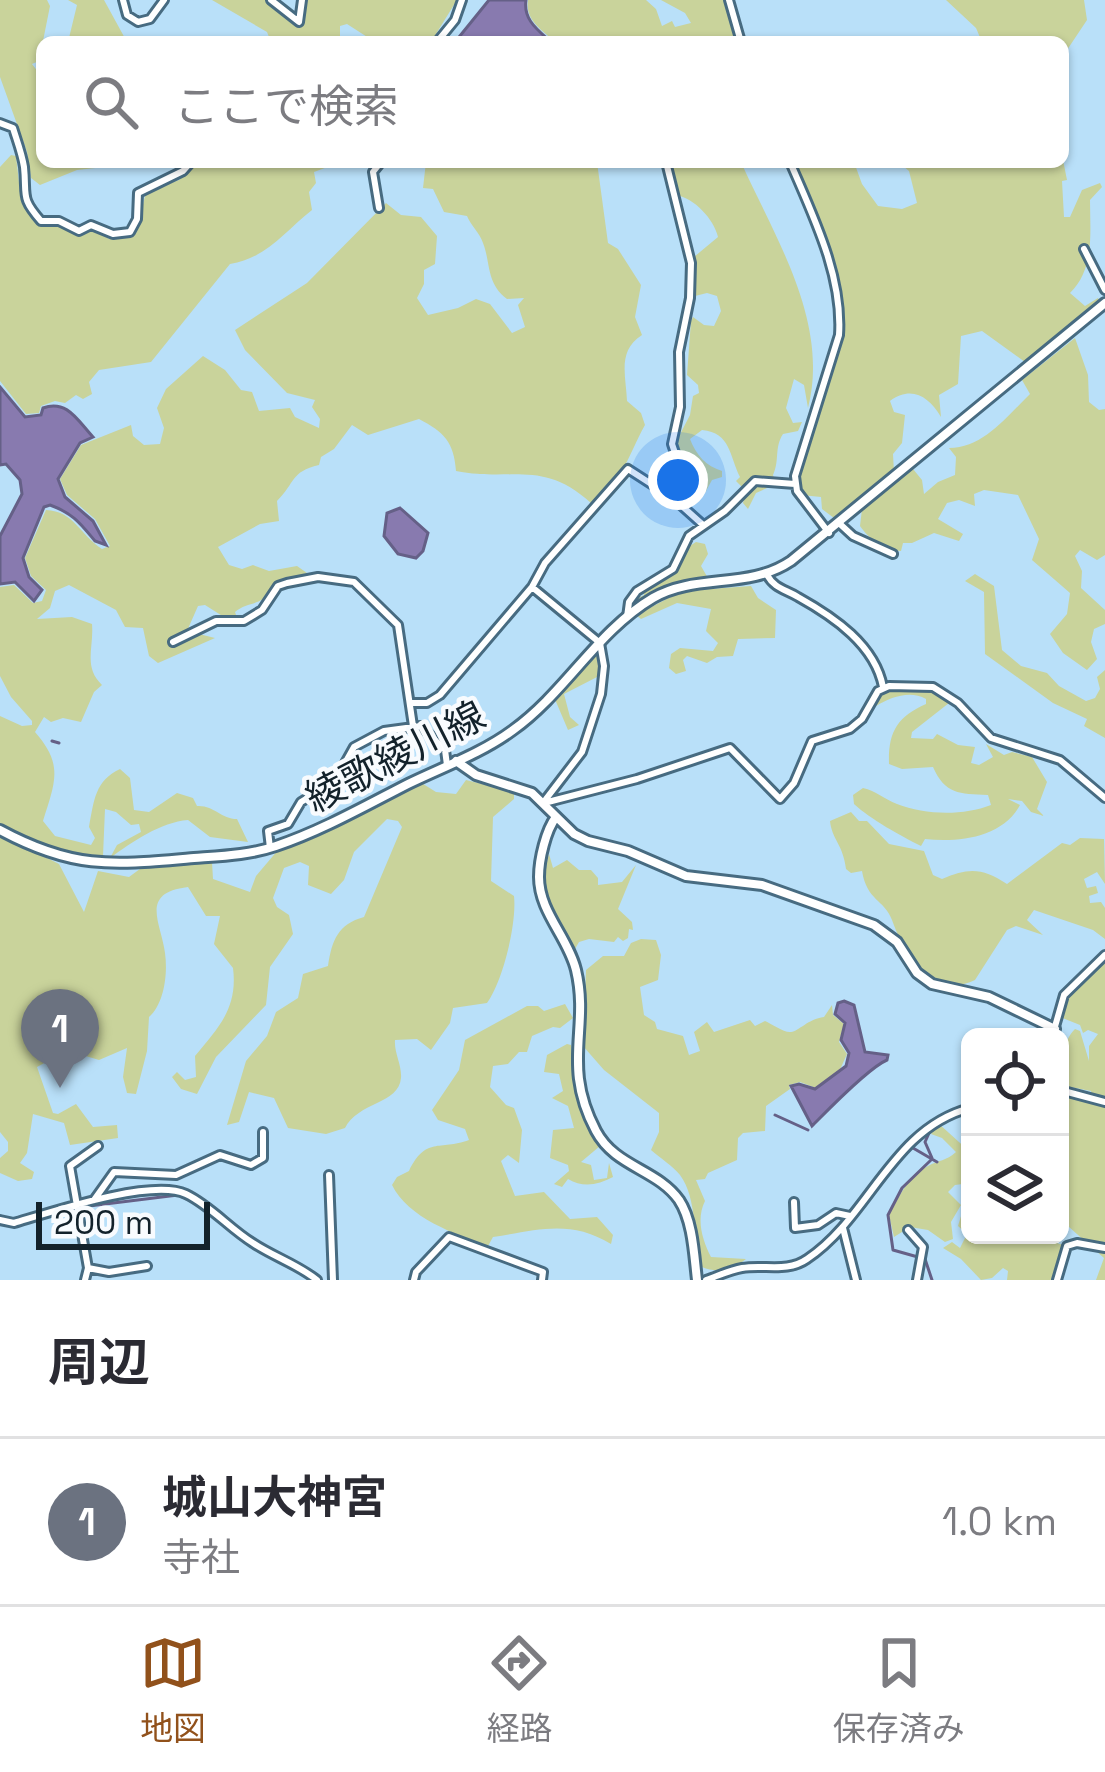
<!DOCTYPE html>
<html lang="ja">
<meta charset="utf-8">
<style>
:root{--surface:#fff;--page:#f7f7f7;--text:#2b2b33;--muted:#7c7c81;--line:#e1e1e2;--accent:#91511b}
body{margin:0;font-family:"Space Grotesk","Noto Sans JP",sans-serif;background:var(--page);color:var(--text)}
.controls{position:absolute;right:36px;bottom:36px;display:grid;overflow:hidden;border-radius:18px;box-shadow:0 3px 9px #0004}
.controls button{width:108px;height:108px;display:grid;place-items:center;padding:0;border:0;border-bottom:3px solid var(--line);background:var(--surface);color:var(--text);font:60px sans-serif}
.scale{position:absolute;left:36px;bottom:30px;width:174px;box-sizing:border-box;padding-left:12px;border:6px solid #13222b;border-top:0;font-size:33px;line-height:42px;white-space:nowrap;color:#13222b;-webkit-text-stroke:9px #f8fbfe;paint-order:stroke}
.you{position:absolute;left:678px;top:480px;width:42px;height:42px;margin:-30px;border:9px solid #fff;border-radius:50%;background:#1a73e8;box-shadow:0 0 0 18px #1a73e833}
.badge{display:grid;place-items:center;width:78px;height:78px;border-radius:50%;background:var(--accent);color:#fff;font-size:39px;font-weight:700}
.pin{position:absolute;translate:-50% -99px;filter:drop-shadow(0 3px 6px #0008)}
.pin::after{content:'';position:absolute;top:63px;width:42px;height:36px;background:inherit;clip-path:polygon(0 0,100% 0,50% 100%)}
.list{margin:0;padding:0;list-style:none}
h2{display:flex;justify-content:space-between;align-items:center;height:156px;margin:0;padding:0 48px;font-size:51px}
h2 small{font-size:39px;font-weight:400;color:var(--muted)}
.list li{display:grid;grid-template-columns:78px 1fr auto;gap:36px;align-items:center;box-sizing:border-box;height:168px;padding:0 48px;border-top:3px solid var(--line)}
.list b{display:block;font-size:45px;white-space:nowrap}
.list p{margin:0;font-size:39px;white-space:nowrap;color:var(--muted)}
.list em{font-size:39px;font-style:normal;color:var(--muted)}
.icon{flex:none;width:66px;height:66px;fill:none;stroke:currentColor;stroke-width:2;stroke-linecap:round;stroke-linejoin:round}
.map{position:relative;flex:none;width:1105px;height:1280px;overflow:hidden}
.search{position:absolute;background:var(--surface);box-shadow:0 3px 9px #0004;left:36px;right:36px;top:36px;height:132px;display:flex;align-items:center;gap:30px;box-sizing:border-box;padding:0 42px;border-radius:18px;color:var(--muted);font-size:45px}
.sheet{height:324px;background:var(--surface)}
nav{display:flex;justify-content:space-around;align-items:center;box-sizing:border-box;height:168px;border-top:3px solid var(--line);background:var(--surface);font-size:33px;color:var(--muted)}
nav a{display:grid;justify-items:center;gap:6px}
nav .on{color:var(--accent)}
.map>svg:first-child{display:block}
.green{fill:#c9d39b}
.water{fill:#887aaf;stroke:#656087;stroke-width:3}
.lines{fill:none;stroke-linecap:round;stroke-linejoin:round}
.stream{stroke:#656087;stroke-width:3}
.minor-casing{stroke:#476b81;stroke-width:12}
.tertiary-casing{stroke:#476b81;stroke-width:14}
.secondary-casing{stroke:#476b81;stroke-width:14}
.minor{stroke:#fff;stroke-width:6}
.tertiary{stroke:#fff;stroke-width:8}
.secondary{stroke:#fff;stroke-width:8}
.labels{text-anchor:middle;stroke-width:9;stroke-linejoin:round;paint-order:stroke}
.street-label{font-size:39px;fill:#13222b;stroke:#f8fbfe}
</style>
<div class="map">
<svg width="1105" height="1280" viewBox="0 0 1105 1280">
<rect width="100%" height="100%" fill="#b9e0f9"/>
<path class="green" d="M0 0H47L50 6 39 61 32 64 42 77V162H114V166L77 170 40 185 31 178 27 152 0 77Z
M68 0H104L127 42H68L77 5Z
M212 0H266L296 18 301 0H457L431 42H375L347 24 340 26V42H271L267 32Z
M528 0H646L656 9 662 26 672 21 675 27 691 23 685 13 661 0H727L739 42H555C541 29 525 20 528 0Z
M946 0H1084L1087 20 1063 56V42H982L976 28Z
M11 155 16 156 21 200 44 225 61 226 79 234 96 229 109 239 136 233 146 192 179 180 199 162 214 166 220 162H341L314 172 316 183 309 192 312 210C284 232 267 258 230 264L151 362 99 370 89 382 92 394 83 399 76 395 65 403 55 401 41 406 39 413 26 414 0 381V167Z
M1063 160 1067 180 1062 181 1064 217H1070L1082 190 1100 183 1102 187 1090 200C1090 232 1095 269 1070 293L1085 306 1098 298 1100 302 1025 362 982 331 961 336 958 384 939 395 941 417C929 397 912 385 890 401L894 412 905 415 902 443 893 454 894 473 838 521 822 509 821 497 801 495 797 483 843 316 826 248 793 162H854L862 184 878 206 902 209 917 203 909 171 898 162Z
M426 162H597L608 243 618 249 641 285 635 317 642 335C617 351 626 375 627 401L641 413 645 425C628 455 623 484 591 503 542 459 512 482 456 471 454 442 444 432 419 419L368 435 352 425 334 449 321 457 319 465C290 472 296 482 277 501L279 521 260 524 218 547 229 565 242 569 253 565 269 571 297 566 307 573C287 579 279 587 263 599 254 605 244 604 235 612L237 618 224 617 205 605 198 606 187 631 215 638 158 663 149 656 143 628 125 627 116 610 69 585 55 591 50 608 37 619 72 617 92 624C94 648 83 667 102 685L94 692 81 722 63 718 51 722 44 717 35 732C64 765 55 782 43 821L55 836 91 845 95 838 89 827C94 800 95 781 120 769L130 778 134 810 149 812 177 793 193 798 197 806C214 805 221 819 237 819L248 842 210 837 188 820C161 822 132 842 110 858L117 845 141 832 139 824 131 825 116 812 105 809 103 856C71 867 28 841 0 825V716L22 726 32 725V721L11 697 0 676V587L14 585 33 603 42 601 46 590 31 576 25 558 46 510C74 511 80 535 102 549L110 546 95 519 67 495 60 479 81 445 131 425 133 436 144 445 160 444 164 428 157 408 166 389 203 356 225 370 241 390 252 392 259 411 290 408 295 417 319 428 320 419 312 407 315 400 287 393 245 350 235 330 307 283 386 203 401 215 421 217 437 236 435 264 424 270V284L417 298 428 315 458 308 476 299 490 304 512 333 525 327 518 305 524 298 507 299C486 283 491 264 483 243 480 233 471 226 467 216L444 212 433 189 423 188Z
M668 162H741C775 238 830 322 808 408L804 385 794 379 786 408 793 423 802 422 798 431 783 434C774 448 780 460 773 475L776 484 756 493 748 509 743 503 746 491 736 481 740 477C729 455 731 433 702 430L690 439C696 455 706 466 722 471V477L712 480 705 493 692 490 685 506 677 496 680 463 692 478 701 469 678 449 676 442 690 415 693 396 699 393 698 385 687 375 691 321 693 317 704 325 714 326 721 311 717 296 707 293 695 296 694 257 718 237C714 219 694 198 676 195Z
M1075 338 1088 375 1089 402 1099 410 1105 409V555L1097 560 1080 550 1075 556 1082 571 1081 588 1105 610V624L1094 629 1091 642 1097 659 1087 670 1063 653 1050 634 1067 614 1070 593 1032 560 1039 539 1018 495 984 490 974 494 975 506 959 500 947 503 938 519 963 534 959 541 934 533 912 543H903L901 551C885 551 869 539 860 526L862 509 913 469 922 480 924 494 938 482 955 475 956 457 949 448C984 448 1007 416 1030 394L1022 380Z
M696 542 705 544 708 554 701 566 709 580 644 600 631 608 634 600 644 595 642 590C654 585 671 579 678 567 685 554 683 550 696 542Z
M975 574 994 586 1002 650 1021 666 1047 673 1059 686 1086 701 1095 698 1100 689 1097 677 1105 670V738L1084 726 1087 719 1053 703 985 654 984 592 965 581Z
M751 586 758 598 776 610 775 638 738 639 733 656 717 657 707 663 687 656 683 660 686 671 676 674 669 668 671 654 680 648 713 651 718 643 706 631 711 609 677 603 641 619 636 615 682 591Z
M597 653 599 676 564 694 570 717 579 725 568 730 554 697Z
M926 688 949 703 912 732 911 738 933 739 937 734 958 745 975 747 971 763 979 765 993 757 986 744 1004 755 1012 752 1032 757 1047 782 1037 809 1044 816 1031 812 1022 801 1008 799 1020 805C1003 837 959 843 925 839L921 846C901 836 870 819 854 804L853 795 863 788C876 791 884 799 897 804 925 815 963 816 991 805L988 795C959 794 945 794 933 767L902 769 889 764C888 732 897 717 926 704V699C910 690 891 697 876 706L872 703 888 689Z
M466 780 514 792V799L493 817 491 881 514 896C517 923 503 981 487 1003L453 1008 450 1023 431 1050 417 1039 395 1040C394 1053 402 1065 401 1078 399 1104 358 1102 345 1128L326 1134 288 1128 274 1098 249 1092 239 1122 227 1125 246 1061 267 1036 276 1012 298 998 303 974 328 966C332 940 338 924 364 917L402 827 398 821 387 819 354 852 344 880 331 894 308 885 309 866 300 862 284 868 273 898 277 907 289 915 293 934 270 967 266 1005 216 1057 197 1094 181 1089 172 1077 177 1072 185 1080 196 1077 195 1056C219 1027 238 1008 233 968L214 944 220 916H206L188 887C139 893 161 922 165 953 168 974 164 1004 149 1017L147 1051 136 1094 127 1093 123 1077 127 1048 99 1060 79 1054 69 1069 48 1061 37 1067 53 1113 58 1114 76 1104 93 1127 117 1125 118 1138 70 1145 64 1123 33 1114 27 1153 20 1163 34 1172 32 1179 18 1181 0 1173V1158L8 1151V1142L0 1132V834L59 864 84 912 98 871 129 877 144 866 212 862 213 879 250 892 256 876 278 850 420 782 436 792 456 794Z
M851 812 859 821H867L889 844 924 851 933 875 942 879C969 867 983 868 1007 884L1062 843 1070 845 1080 838 1104 839 1105 884 1097 872 1084 879 1087 888 1096 886 1098 893 1089 896 1090 903 1101 902 1105 908V939L1093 930 1034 910 1027 920 1043 935 1016 926 1007 930 975 980C933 1001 903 952 892 920 884 899 867 901 862 871L851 873 846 869C843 844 832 840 830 821Z
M549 854 553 868 567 860 579 870H591L598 878V885L622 882 636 865 618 909 632 922 633 930 629 929 628 938 623 941 618 937 614 942 589 939 579 942 575 949C554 918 538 891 549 854Z
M641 939 656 940 661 955 658 980 640 987 644 1015 655 1022 657 1029 683 1036 689 1055 700 1051 694 1032 707 1022 714 1032 750 1020 755 1026 765 1021C772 1024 784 1033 791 1032 799 1031 808 1019 824 1017L832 1005 833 1015 844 1024 839 1042 847 1054 838 1074 816 1088 800 1082 789 1085 790 1089 766 1106 765 1131 743 1133 738 1138 737 1160 708 1173 705 1179 696 1180 705 1201C696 1219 702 1239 711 1257L746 1259C733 1269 718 1274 702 1267 692 1238 698 1199 680 1175 673 1166 660 1158 651 1150L659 1132V1113L604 1070 583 1046 586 970 603 956H624L631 943Z
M1105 959V1280H1096L1104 1258 1060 1219V1093L1092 1096 1091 1091 1065 1086 1060 1081C1060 1064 1062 1042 1075 1029L1080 1031 1089 1061V1046L1098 1034 1088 1030 1083 1033 1080 1025 1060 1017 1066 996Z
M565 1004 573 1018 560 1028 553 1027 532 1036 527 1052H519L508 1064 493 1066 490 1087 506 1105 514 1108 522 1130 519 1163 508 1155 501 1161 515 1196 544 1192 570 1219 597 1217 613 1235 611 1244C570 1219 538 1230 493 1237L488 1246C455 1234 408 1218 392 1185L397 1177 409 1171C426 1136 439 1151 469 1140L465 1129 438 1120 432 1110 459 1070 465 1040 527 1006H538L544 1011Z
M567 1044 571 1045 577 1093 600 1146 581 1162 591 1165 594 1180 607 1178 609 1163 613 1177C598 1185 583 1188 568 1179L562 1187 554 1184 569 1171 568 1165 550 1158 553 1130 574 1128 568 1106 552 1098 563 1091 559 1074 544 1072 547 1055Z
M938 1123 970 1152V1183L955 1185 948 1192 961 1205 951 1222 953 1239 945 1242 928 1230 910 1227 894 1237 889 1215C899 1197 908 1176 928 1166 939 1160 946 1161 956 1152L942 1138 931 1134Z
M970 1203V1235L991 1241 988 1235H1045L1050 1241 1063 1245 1051 1280H1007L1008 1271 1003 1268 992 1278 981 1280 961 1259 943 1248 952 1242 960 1248 967 1234 958 1226 964 1206Z"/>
<path class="water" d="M489 0H526C523 20 538 30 551 42H455Z
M0 387 25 417 41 415 43 408C67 399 78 421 93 437L80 443 58 479 65 497 93 521 106 545 95 541C80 523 74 514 50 505L44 507 23 558 29 577 42 590 34 601 15 582 0 584V536L22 494 20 480 6 464 0 465Z
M400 508 428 533 423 551 416 558 398 554 384 536 387 513Z
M844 1001 854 1005 865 1052 888 1055 887 1060C868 1068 827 1111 812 1126L791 1086 799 1084 815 1089 846 1066 849 1053 841 1040 845 1023 835 1014 838 1003Z"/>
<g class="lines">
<path class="stream" d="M52 741 59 743
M775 1115 808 1130
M930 1131 925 1142 932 1158
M913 1148 937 1162
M931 1160 902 1188 888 1215 893 1250 925 1259 932 1280
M81 1207 178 1195 195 1203 268 1255
M0 1216 8 1219
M31 1221 72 1210
M298 1270 310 1280"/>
<g class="minor-casing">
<path id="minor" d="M123 0 127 15 138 22 150 19 164 0
M271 0 299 22 302 0
M729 0 741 42
M437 42 455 20 462 0
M0 123 13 128C17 141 22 154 24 167 27 196 20 197 41 221H59L79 231 91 225 113 234 130 232 137 219 138 193 183 171 191 162
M666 162 691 263 690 298 679 352 680 407 672 444 678 462 673 498
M790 162C813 216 843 276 839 335L795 476 797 491 829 533
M379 208 373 172 381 162
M1084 249 1105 290
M840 524 853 536 893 554
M767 575C775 589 785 589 798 597 834 617 875 645 883 687
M532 587 600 643 604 666 601 694 582 752 546 799
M627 617 629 602 637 591 673 569 689 536 725 511 755 481 795 484
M173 642 216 621H244L262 610 278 586 287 583 318 577 354 582 398 625 413 726
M412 703H427L440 695 532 587 545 563 628 469 673 498 702 524
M544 803 637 779 730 748 780 799 794 783 812 741 850 729 862 719 878 691 889 686 933 687 958 703 991 738 1060 760 1105 798
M270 848 268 831 288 824 301 802 335 781 354 747 384 731 421 726 445 750 447 765
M1052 1037 1064 995 1105 955
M1060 1090 1105 1102
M329 1175 333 1280
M94 1200 114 1172 176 1175 220 1155 251 1165 263 1158V1132
M794 1202 795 1228 818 1225 836 1213 850 1216
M0 1220 14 1223C51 1212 152 1178 186 1194 211 1206 230 1229 253 1243 274 1257 297 1264 317 1280
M843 1228 856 1280
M908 1230 923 1247 917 1280
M88 1268 109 1272 147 1266
M85 1280 88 1268 70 1166 98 1146
M414 1280 416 1272 449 1237 543 1272 542 1280
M706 1280C718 1276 730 1270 742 1268 764 1264 787 1273 807 1259 870 1217 891 1129 970 1108
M1057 1280 1067 1246 1077 1243 1105 1248"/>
</g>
<g class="tertiary-casing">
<path id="tertiary" d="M456 761 476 775 532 793 574 834 588 841 628 851 686 876 762 885 874 925 897 942 917 973 932 984 989 997 1055 1029
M556 817C546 830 539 859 539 877 539 912 568 937 576 970 590 1029 561 1065 596 1131 615 1167 657 1169 679 1200 693 1221 694 1255 697 1280"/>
</g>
<g class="secondary-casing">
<path id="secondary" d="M0 830C74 870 113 865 194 858 221 856 250 855 276 846 321 831 365 806 408 784 443 767 482 753 513 730 565 693 597 631 653 598 696 573 748 590 791 561L1105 303"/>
</g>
<use href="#minor" class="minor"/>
<use href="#tertiary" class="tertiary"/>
<use href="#secondary" class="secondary"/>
</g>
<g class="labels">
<g class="street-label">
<text transform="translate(395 756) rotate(-27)" y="14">綾歌綾川線</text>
</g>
</g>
</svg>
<div class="controls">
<button><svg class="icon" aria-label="locate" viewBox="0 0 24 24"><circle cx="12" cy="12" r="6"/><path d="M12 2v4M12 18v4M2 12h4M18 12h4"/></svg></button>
<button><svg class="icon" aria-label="layers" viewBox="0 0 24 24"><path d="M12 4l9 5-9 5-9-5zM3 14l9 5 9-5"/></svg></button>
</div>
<div class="scale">200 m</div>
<div class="you"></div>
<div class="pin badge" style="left:60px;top:1088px;background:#6b7280">1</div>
<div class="search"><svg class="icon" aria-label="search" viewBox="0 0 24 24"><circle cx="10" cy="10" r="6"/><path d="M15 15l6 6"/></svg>ここで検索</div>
</div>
<section class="sheet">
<h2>周辺<small></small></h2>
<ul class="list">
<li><span class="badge" style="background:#6b7280">1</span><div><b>城山大神宮</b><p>寺社</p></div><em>1.0 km</em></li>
</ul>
</section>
<nav>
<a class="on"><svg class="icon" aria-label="map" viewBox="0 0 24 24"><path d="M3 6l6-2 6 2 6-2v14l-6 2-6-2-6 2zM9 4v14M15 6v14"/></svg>地図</a>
<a><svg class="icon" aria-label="directions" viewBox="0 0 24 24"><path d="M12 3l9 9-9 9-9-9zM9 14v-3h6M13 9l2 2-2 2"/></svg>経路</a>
<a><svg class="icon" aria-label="saved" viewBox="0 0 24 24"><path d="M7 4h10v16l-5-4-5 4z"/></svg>保存済み</a>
</nav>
